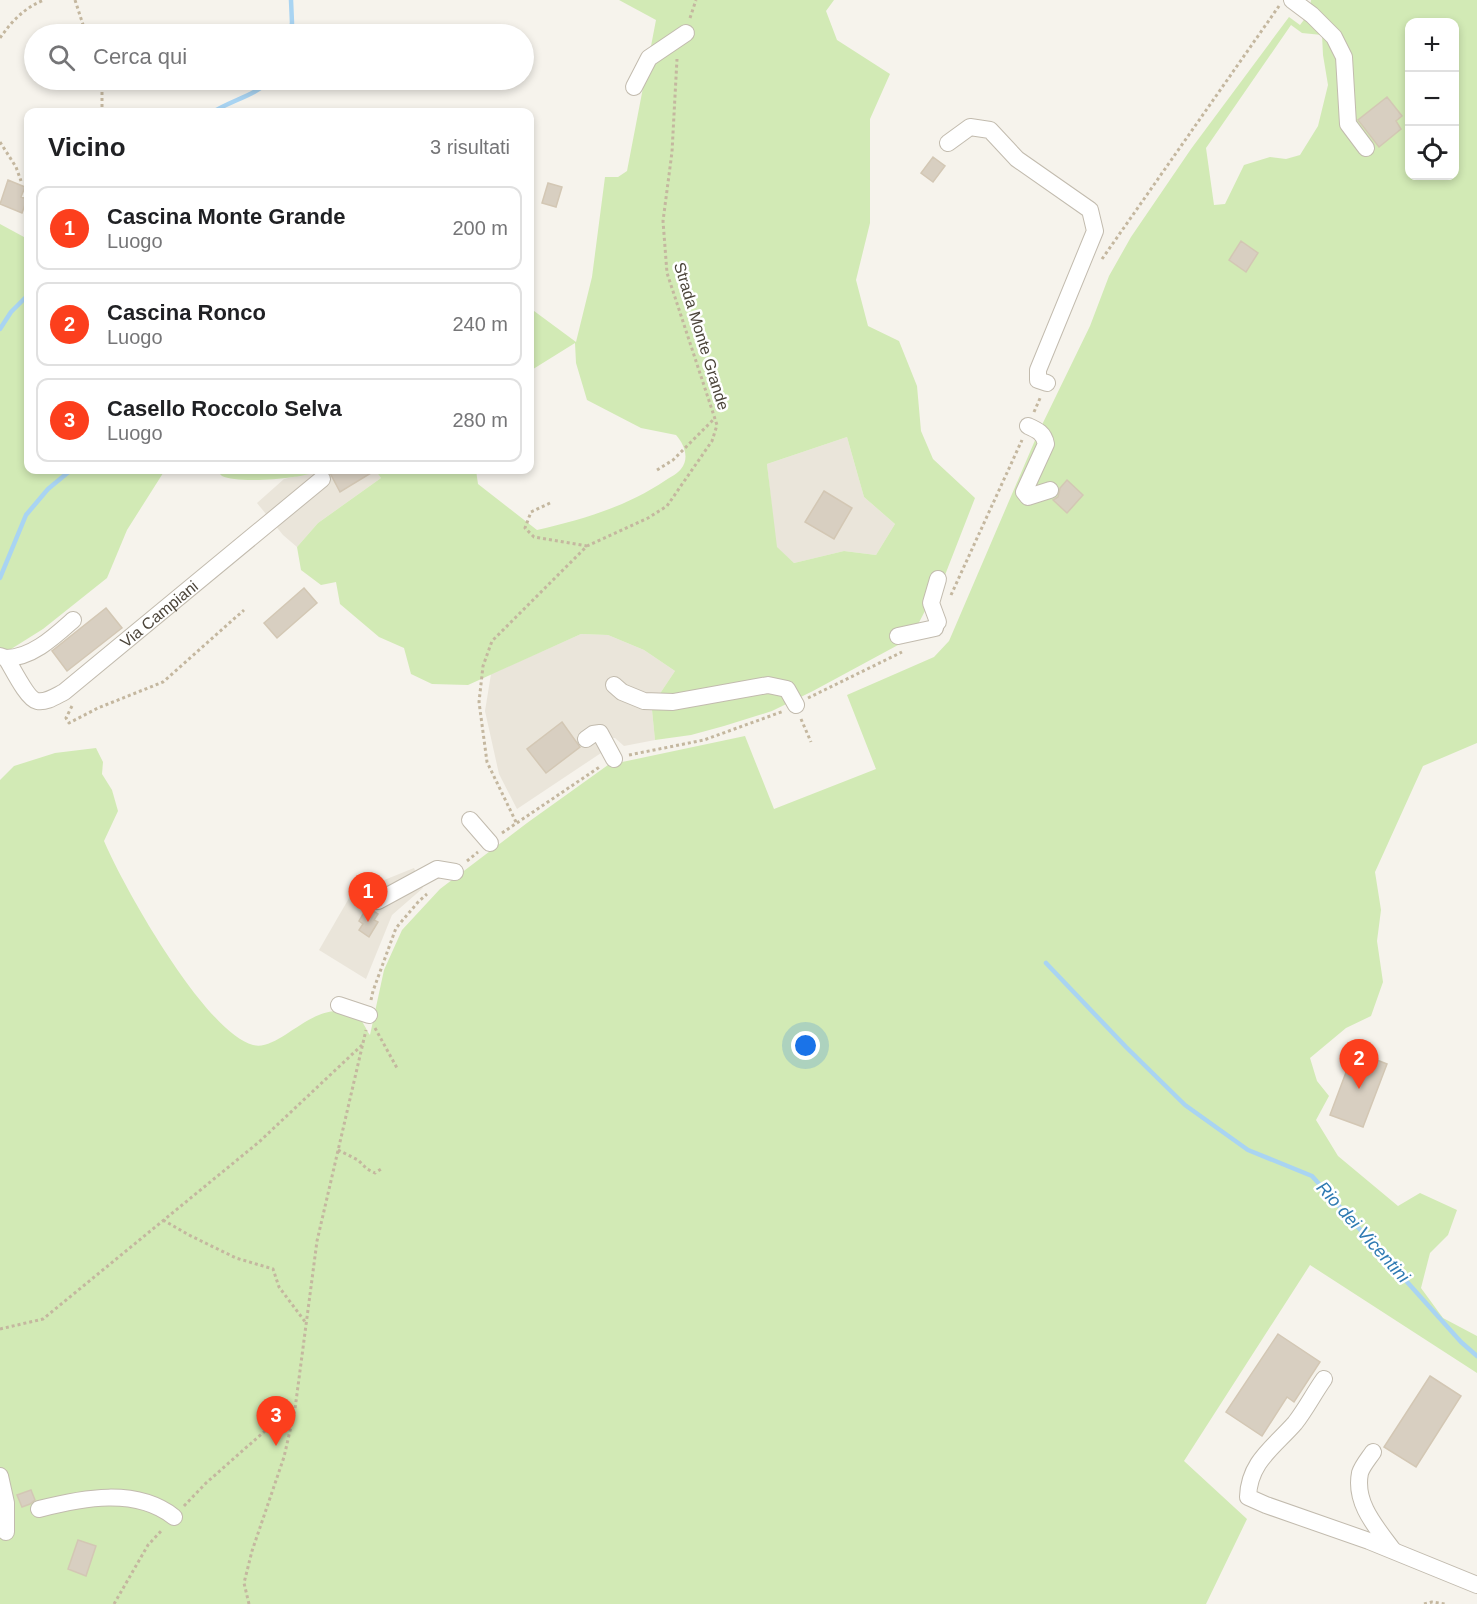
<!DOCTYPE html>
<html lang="it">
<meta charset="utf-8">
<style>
:root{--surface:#fff;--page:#f6f6f6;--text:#202124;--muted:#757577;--line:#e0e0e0;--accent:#fc3f1d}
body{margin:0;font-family:Helvetica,sans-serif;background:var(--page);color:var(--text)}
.controls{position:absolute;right:18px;top:18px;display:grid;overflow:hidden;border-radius:12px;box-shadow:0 3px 9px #0003}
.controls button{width:54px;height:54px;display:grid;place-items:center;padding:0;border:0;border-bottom:2px solid var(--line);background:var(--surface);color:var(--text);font:30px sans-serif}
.you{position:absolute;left:806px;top:1046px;width:21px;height:21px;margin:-15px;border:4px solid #fff;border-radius:50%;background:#1a73e8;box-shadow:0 0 0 9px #1a73e833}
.badge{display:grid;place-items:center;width:39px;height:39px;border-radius:50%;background:var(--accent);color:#fff;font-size:20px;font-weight:700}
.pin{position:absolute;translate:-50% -50px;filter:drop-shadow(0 2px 3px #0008)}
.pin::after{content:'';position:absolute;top:32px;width:21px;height:18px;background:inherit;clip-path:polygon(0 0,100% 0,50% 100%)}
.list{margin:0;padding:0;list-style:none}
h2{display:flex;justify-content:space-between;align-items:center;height:78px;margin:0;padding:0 24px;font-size:26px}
h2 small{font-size:20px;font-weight:400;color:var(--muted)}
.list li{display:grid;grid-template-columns:39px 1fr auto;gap:18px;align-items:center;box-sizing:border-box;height:84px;margin:0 12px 12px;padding:0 12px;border:2px solid var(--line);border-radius:12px}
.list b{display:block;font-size:22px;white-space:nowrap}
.list p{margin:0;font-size:20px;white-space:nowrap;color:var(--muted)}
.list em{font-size:20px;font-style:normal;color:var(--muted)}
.icon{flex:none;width:33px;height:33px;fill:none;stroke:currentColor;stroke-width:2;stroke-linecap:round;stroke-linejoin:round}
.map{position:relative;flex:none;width:1477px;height:1604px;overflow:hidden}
.search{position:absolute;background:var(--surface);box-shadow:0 3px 9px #0003;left:24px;top:24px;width:510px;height:66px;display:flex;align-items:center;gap:15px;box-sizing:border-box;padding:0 21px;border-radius:33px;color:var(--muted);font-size:22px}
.panel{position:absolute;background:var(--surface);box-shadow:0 3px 9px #0003;left:24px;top:108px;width:510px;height:366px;border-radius:12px}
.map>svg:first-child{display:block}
.residential{fill:#eae5da}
.green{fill:#d2eab5;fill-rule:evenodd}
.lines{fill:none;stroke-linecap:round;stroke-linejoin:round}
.stream{stroke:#a9d4f2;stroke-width:4.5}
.building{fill:#d8cfc1;stroke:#d3c7b4;stroke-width:1.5}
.minor-casing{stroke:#c2bbae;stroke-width:18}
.path{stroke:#c4b79f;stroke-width:3;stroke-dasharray:3 3;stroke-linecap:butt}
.minor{stroke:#fff;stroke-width:16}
.labels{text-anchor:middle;stroke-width:5;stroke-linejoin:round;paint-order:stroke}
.street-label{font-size:16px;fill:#4b4439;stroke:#fff}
.water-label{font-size:18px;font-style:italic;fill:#2e7ab2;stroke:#fff}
</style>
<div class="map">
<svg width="1477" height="1604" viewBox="0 0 1477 1604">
<rect width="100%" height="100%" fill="#f6f3ec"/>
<path class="residential" d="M847 437 864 497 895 524 876 555 844 551 794 563 776 547 767 464Z
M321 470H375L381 478 318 523 297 547 283 535 257 503 284 479Z
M581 634 608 635 644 650 675 671 659 695 638 707 652 710 655 740 624 746 615 738 598 739 604 751 517 809 499 774 485 711 491 674Z
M414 868 423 888 392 915 366 979 319 950 352 893Z"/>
<path class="green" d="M619 0H834L826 11 837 40 890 74 870 119V223L856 280 868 326 899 341 917 386 921 431 933 459 975 498 938 593 928 605 911 638 813 691 772 711 724 726 691 735 655 740 652 710 618 697 605 684 614 677C629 688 640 693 659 695L675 671 644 650 608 635 581 634 468 685 432 684 411 674 404 648 379 637 340 604 336 582 321 585 301 570 297 547 318 523 381 478 375 470H476L478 484 537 530C584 519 626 507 666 480 671 477 678 473 681 469 690 458 684 444 676 435L641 428 587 400 576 363 575 343 530 371V308L576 342 592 277 605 177H618L627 171 656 20ZM847 437 864 497 895 524 876 555 844 551 794 563 777 547 767 464Z
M1311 0H1477V743L1423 766 1375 872 1381 910 1377 941 1383 982 1371 1016 1346 1028 1310 1058 1317 1081 1329 1096 1316 1120 1338 1156 1398 1206 1420 1193 1457 1210 1448 1235 1430 1253 1421 1288 1443 1318 1477 1336V1373L1310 1265 1184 1461 1247 1519 1206 1604H0V780L14 766 55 753 96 748 103 762 102 774 112 790 118 811 104 841C124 888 205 1032 253 1045 280 1052 313 1000 349 1013 352 1014 355 1014 357 1016 363 1020 366 1030 370 1035L384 970 402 930 440 889 527 823 608 765 745 736 774 809 876 769 847 695 934 657 949 641 1039 431 1090 326 1109 276 1131 237 1191 149 1289 17 1300 25 1309 13ZM1410 22H1454V176H1410ZM1291 25 1302 33 1322 35 1323 55 1328 85 1318 126 1300 155 1286 159 1270 157 1244 165 1225 204 1214 205 1206 148Z
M0 224 24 237 28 236V470H165L127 530 107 578 43 629 8 651H0Z
M215 470H321C304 479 238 484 222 476 220 474 218 472 215 470Z"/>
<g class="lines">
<path class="stream" d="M290 34 292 23 291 0
M213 112C232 100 254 96 271 80
M0 329 11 312 28 295
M0 578 26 515 48 489 71 470
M1046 963 1126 1047 1185 1105 1248 1150 1312 1176 1461 1342 1477 1356"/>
</g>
<path class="building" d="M1387 97 1402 116 1396 121 1401 129 1379 147 1358 120Z
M933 157 945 166 933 182 921 173Z
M8 180 25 187 21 197 27 199 22 213 0 204Z
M548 183 562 187 556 207 542 203Z
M1241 241 1258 253 1246 272 1229 260Z
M326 470H376L340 492 330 473Z
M1067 480 1083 495 1067 513 1053 500 1058 497 1060 488Z
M824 491 852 508 834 539 805 522Z
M304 588 317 603 277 638 264 623Z
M106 608 122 628 67 671 52 651Z
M562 722 580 747 546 773 527 749Z
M367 907 378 914 374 920 378 922 369 937 359 930 363 924 359 921Z
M1354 1051 1387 1064 1363 1127 1330 1115Z
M1278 1334 1320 1362 1294 1402 1287 1397 1262 1436 1226 1412Z
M1430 1376 1461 1396 1416 1467 1384 1447Z
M31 1490 35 1500 30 1504 22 1507 17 1495Z
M78 1540 96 1546 86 1576 68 1569Z"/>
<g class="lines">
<g class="minor-casing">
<g id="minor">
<path d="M1292 0 1312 15 1334 37 1344 57 1348 124 1366 148"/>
<path d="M634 87 649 58 686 33"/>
<path d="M948 143 970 127 990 130 1017 159 1090 210 1095 231 1038 370V380L1047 383"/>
<path d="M1028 426C1037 430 1044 433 1046 444L1024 492 1028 497 1050 490"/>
<path d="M938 579 931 603 938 622"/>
<path d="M898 636 935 628"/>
<path id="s1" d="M0 656 6 658C12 667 27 699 37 701 46 703 56 696 64 692L322 479"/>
<path d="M6 658C32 658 55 636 73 620"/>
<path d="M614 685 622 692 644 701 673 702 768 685 787 689 796 705"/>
<path d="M586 739 593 734 600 733 614 759"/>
<path d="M470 820 490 843"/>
<path d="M378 901 437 869 455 872"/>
<path d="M339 1005 369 1015"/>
<path d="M1324 1379C1314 1393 1306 1409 1295 1423 1274 1447 1249 1462 1248 1497L1266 1505 1369 1541 1477 1585"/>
<path d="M1373 1452C1369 1458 1362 1466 1360 1473 1354 1503 1376 1527 1393 1550"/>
<path d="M0 1476 6 1503V1532"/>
<path d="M39 1509C82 1498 136 1487 174 1517"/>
</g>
</g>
<path class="path" d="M75 0 86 34
M690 18 696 0
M0 38C12 21 24 8 44 0
M102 80V112
M0 142 16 167 21 181
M1102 259 1279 6
M1034 412 1041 396
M657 470 673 460 715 418
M550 503 531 512 525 528 534 537 587 546
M951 595 1022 440
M808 698 902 652
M72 706 66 718 69 723 98 708 163 682 244 610
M801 719 811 742
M629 755 704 740 784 711
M516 822 487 762 479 702 483 666 492 641 587 546 648 518 667 506 712 441 717 425 667 273 663 221 672 152 677 59
M502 833 601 766
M467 861 478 852
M371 1000 373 991 396 928 419 901 427 894
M375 1028 397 1068
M338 1150 358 1160 367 1169 375 1173 381 1169
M163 1220 189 1235 236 1258 273 1269 279 1287 306 1323
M0 1329 43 1319 259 1142 362 1045
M184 1506 206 1483 274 1423 295 1409
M114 1604 148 1545 163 1529
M249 1604 244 1583 252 1551 284 1457 295 1409 317 1241 366 1030
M1424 1604 1432 1602 1445 1604"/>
<use href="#minor" class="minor"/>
</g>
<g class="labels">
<g class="street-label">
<text transform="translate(702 336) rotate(73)" y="6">Strada Monte Grande</text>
<text dy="6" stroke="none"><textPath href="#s1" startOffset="212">Via Campiani</textPath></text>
</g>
<g class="water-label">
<text transform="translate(1363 1232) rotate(48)" y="6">Rio dei Vicentini</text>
</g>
</g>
</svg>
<div class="controls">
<button>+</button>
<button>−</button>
<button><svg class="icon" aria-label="locate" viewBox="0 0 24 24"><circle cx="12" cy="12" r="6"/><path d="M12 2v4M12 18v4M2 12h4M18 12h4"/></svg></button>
</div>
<div class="you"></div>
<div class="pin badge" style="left:368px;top:922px">1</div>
<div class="pin badge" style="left:1359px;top:1089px">2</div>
<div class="pin badge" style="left:276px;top:1446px">3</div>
<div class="search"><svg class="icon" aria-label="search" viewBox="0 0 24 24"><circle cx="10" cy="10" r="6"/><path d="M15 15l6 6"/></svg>Cerca qui</div>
<section class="panel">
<h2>Vicino<small>3 risultati</small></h2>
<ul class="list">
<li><span class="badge">1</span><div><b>Cascina Monte Grande</b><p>Luogo</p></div><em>200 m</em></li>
<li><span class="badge">2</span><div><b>Cascina Ronco</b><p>Luogo</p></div><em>240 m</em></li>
<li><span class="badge">3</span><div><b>Casello Roccolo Selva</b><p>Luogo</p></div><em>280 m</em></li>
</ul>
</section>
</div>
